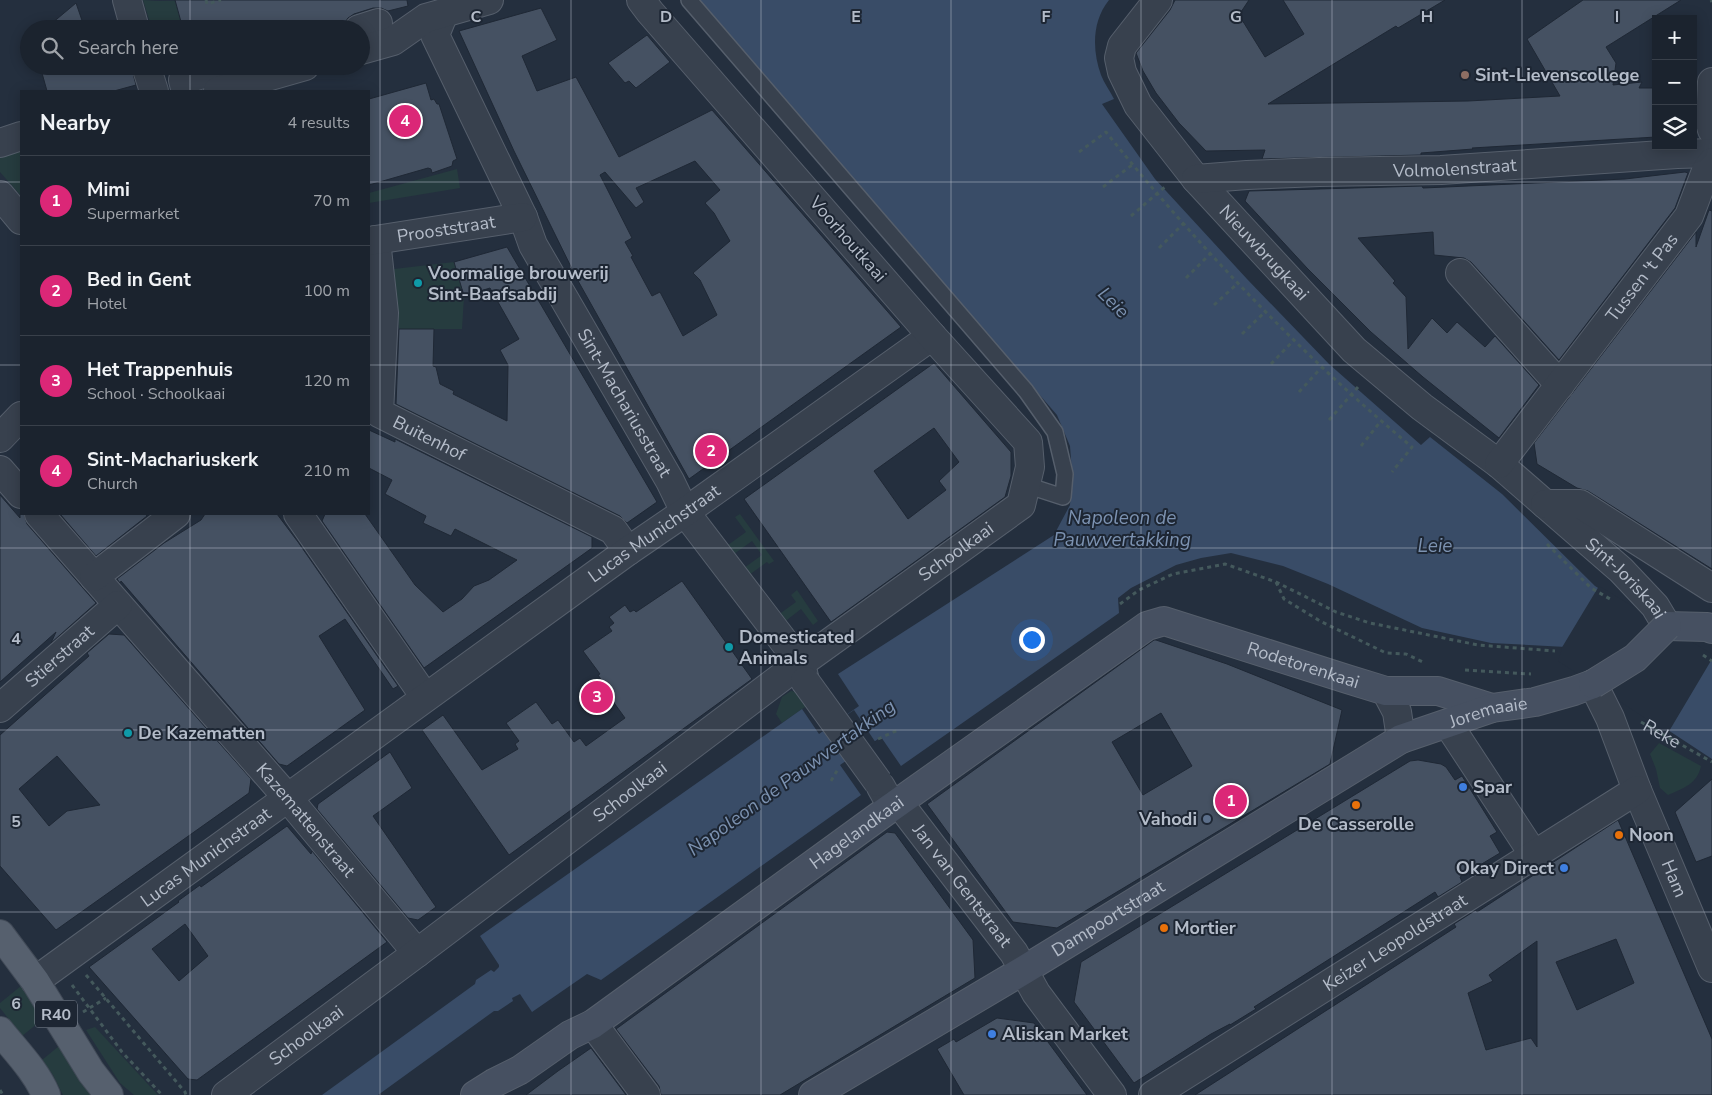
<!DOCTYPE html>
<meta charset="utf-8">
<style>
:root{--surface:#1b232e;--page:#242b36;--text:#f1f3f6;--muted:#a0a4aa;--line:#39404a;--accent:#db2777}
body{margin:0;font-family:"Nunito Sans",sans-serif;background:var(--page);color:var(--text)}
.controls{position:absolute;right:15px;top:15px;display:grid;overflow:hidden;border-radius:0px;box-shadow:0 2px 12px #0003}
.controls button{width:45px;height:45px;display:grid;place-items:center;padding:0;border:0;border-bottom:1px solid var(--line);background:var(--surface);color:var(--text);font:25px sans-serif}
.you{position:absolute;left:1031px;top:639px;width:18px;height:18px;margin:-12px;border:4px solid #fff;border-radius:50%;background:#1a73e8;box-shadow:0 0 0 8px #1a73e833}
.badge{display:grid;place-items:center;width:32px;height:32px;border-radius:50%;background:var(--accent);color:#fff;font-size:16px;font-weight:700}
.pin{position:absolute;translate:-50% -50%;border:2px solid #fff;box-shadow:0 1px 5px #0006}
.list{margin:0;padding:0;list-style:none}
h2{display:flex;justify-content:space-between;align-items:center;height:65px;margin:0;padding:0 20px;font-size:21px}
h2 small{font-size:16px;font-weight:400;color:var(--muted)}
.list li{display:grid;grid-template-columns:32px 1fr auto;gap:15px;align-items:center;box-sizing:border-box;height:90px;padding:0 20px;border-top:1px solid var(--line)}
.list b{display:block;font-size:19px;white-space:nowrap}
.list p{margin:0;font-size:16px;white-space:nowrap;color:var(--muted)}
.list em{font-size:16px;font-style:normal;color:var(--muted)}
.icon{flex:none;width:28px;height:28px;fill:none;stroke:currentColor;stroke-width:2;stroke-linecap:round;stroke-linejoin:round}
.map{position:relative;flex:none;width:1712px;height:1095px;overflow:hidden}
.search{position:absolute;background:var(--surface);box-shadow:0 2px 12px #0003;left:20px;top:20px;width:350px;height:55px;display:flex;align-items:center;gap:12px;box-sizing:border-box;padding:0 18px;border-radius:28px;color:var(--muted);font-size:19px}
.panel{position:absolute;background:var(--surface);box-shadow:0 2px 12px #0003;left:20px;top:90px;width:350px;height:425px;border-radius:0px}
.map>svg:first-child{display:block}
.green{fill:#263c3f}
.water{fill:#394c67}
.pier{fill:#242f3e}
.building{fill:#455162;stroke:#1f2835;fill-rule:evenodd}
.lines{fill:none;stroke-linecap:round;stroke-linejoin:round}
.lane-casing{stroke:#565f6c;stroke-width:18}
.street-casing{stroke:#565f6c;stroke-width:30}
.secondary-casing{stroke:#565f6c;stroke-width:30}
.primary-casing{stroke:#414a57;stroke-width:30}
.path{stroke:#44595c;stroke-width:3;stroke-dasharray:4 4;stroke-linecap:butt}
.lane{stroke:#38414e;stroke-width:15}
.street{stroke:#38414e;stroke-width:28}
.secondary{stroke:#465061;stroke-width:28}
.primary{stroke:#56606e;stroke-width:28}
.street-bridge-casing{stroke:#565f6c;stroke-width:30;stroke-linecap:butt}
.secondary-bridge-casing{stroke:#565f6c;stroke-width:30;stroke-linecap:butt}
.street-bridge{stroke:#38414e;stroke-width:28}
.secondary-bridge{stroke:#465061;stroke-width:28}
.grid{fill:none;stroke:#b4bcc9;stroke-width:1;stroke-opacity:0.55}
.education-dot{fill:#8d6e63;stroke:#1d2633;stroke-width:2}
.culture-dot{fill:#0f9aa8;stroke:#1d2633;stroke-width:2}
.shop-dot{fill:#3f7fe0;stroke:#1d2633;stroke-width:2}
.food-dot{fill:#e8710a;stroke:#1d2633;stroke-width:2}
.service-dot{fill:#5c6f8a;stroke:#1d2633;stroke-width:2}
.labels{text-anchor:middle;stroke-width:4;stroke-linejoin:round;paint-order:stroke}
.shield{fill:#1d2633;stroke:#878f9c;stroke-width:1}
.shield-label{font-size:16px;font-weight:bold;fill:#b4bcc9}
.poi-label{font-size:18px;font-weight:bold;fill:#b4bcc9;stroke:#1d2633;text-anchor:start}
.street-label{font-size:18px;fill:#b4bcc9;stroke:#1d2633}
.water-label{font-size:19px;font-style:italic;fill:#7c92b1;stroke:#1d2633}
.grid-label{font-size:16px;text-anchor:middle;font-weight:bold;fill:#b4bcc9;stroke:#1d2633;stroke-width:4;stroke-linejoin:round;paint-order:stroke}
</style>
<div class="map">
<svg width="1712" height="1095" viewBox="0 0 1712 1095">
<rect width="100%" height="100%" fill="#242f3e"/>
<path class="green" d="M143 0 156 1 233 0 183 29H152Z
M21 149V196L0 172V155Z
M457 169 460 188 369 203V193Z
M454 262 464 297 462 329H399L394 269Z
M740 514 774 561 769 564 767 562 749 575 744 568 762 555 752 541 734 554 728 545 746 532 735 517Z
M797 590 818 621 813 625 801 609 783 623 778 615 796 602 791 595Z
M791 691 799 692 808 705 782 723 776 714 782 697Z
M1659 743 1701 766C1697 784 1684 788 1668 795L1660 788 1656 769 1650 754Z
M21 986 43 1019 22 1036 0 1008V1003Z
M95 1027 158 1095H134L120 1083 86 1030Z
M59 1046 91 1095H63L53 1075 42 1060Z"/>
<path class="water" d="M700 0H1109C1092 21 1092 50 1101 75 1104 83 1110 91 1114 99L1102 104 1155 179 1247 279 1329 364 1421 445 1430 437 1502 494 1595 586 1712 657V759L1560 659 1566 647 1491 643 1422 628 1328 584 1283 566 1231 553 1201 558 1176 565 1131 588 1118 598 1119 613 901 766 881 737 840 765 861 795 601 980 587 974 532 1012 520 994 512 998 513 1001 498 1011H494L378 1095H322L475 984 476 980 491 970 494 972 499 967V965L480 936 802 709 819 734 859 706 838 674 1054 535 1070 505 1072 472 1070 446 1057 415 778 92Z"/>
<path class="pier" d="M1599 586 1712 654V659L1668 733 1558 661 1562 649H1561Z
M854 710 876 743 849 762 826 729Z"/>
<path class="building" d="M175 0H407L408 6 388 11 381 8H373L354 14 348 18 344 24 328 29H183Z
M1175 0H1249L1239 15 1265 57 1304 34 1283 0H1445L1398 28 1396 26 1268 104 1468 101 1560 96 1527 39 1583 0H1681L1606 47 1616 63 1613 85 1642 82 1639 88H1656V137L1472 148 1473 149 1421 153V155L1262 159 1265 150 1206 151 1179 123 1156 93 1143 71 1136 53 1170 10Z
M76 3 85 29H45Z
M541 8 557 40 522 56 537 91 576 77 619 157 712 110 901 327 689 479 577 279 514 151 459 31ZM695 161 720 190 705 203 714 213 730 241 693 273 700 280 717 315 683 336 660 292 652 296 631 257 633 256 625 242 632 238 600 175 605 172 636 208 644 202 636 188Z
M647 35 670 62 636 88 629 81 625 83 608 63Z
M40 66H131L136 85 114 91H47Z
M426 83 431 100 434 99 437 104H439L457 159 453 161 452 166 432 173 431 169 428 168 369 185V99Z
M1685 172 1688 173 1675 208 1559 360 1471 262 1464 258 1434 255 1433 232 1358 238 1395 281 1393 283 1406 297 1408 349 1432 318 1447 333 1457 322 1485 347 1495 336 1539 385 1499 438 1423 377 1371 332 1307 268 1245 201 1249 191 1422 186 1423 188 1625 179Z
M1709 210 1712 211V569L1588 491 1577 488 1537 464 1534 443 1696 232V247Z
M507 247 657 502 627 523 620 516 396 404 399 329H434L433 366 436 367 440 384 454 391 453 394 507 421 508 365 500 350 519 339 490 288 464 296 454 262Z
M934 363 1011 452V476L1005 497 831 622 744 499ZM934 428 959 462 939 481 946 490 908 519 874 471Z
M369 430 395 442V439L592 537V548L424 668 322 521 325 514H365L415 585 443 612 462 599 474 586 489 580 517 560 455 529 451 536 423 523 426 516 385 494 392 480 369 468Z
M0 495 20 518V514H24L27 524 96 603 51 643 56 632 0 682Z
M60 514H146L147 516 96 556Z
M205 514H277L298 542 398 686 393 689 345 619 319 636 365 710 287 766 279 764 121 581 120 583 117 579 164 543 201 520Z
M682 581 752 679 509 855 422 730 443 715 482 770 518 749 515 744 519 741 506 723 536 702 552 724 558 720 574 742 580 738 586 746 625 718 612 700 614 698 598 675 600 674 583 651 612 631 609 627 614 623 609 617 625 605 630 612 634 610 636 612Z
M109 634 124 635 251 779 249 793 56 930 0 866V735L89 656 87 653ZM57 756 100 805 67 811 49 826 19 789Z
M1154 640H1156L1227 664 1342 710 1330 764 1057 928 1013 922 927 804ZM1161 713 1192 766 1143 795 1112 742Z
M390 752 412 788 373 816 436 907 418 920 408 918 317 809 318 804Z
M1418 760 1441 764 1446 767 1455 780 1462 776 1497 832 1490 836 1500 853 1460 877 1462 882 1438 897 1435 892 1254 1007 1256 1009 1230 1025V1024L1211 1034 1134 1083 1074 1002 1081 962 1410 761Z
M1712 779V856L1696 862 1675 812Z
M1618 820 1712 1039V1095H1195L1456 927 1454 924 1476 910 1477 912ZM1616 939 1634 983 1577 1010 1556 962ZM1537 941V1047L1531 1038 1486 1050 1468 993 1493 981 1489 975Z
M287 826 311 854 312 851 387 942 197 1080 188 1079 89 967 179 902 178 901 200 885 201 887ZM185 924 208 956 179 981 152 949Z
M887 832 895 833 973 940 975 978 780 1095H661L659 1086 616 1029Z
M997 1018 1034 1023 1087 1095H964L937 1049 954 1039 956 1042Z
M591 1048 626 1095H526L558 1071Z"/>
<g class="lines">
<g class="lane-casing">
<path id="lane" d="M689 0 1026 391 1055 432 1065 474 1063 497 1026 485"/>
</g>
<g class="street-casing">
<g id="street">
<path d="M127 0 135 29"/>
<path id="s2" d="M1158 0 1122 46 1119 58 1122 72 1138 105 1196 179 1354 350 1422 407 1499 464 1621 570 1655 606 1667 626"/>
<path id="s3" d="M444 13 435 35 523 217 533 245 670 481 685 512 801 664 805 681"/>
<path d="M359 29 378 23"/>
<path d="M361 50 393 41 426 18 489 0"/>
<path d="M146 66 154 91"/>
<path d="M1712 82 1710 123 1712 130"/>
<path d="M185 88 183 80 229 66"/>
<path d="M218 91 305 66"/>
<path d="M0 143 21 136"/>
<path id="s4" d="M1196 179 1247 175 1319 172 1441 170 1677 154 1712 153"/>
<path d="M0 195 21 220"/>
<path id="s5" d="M376 240 384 313 379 413 613 530 628 551"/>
<path id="s6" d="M369 241 523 217"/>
<path d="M1460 273 1560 385"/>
<path d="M0 438 21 416"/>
<path id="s7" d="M1499 464 1689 216 1706 171 1712 162"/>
<path d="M0 470 21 494"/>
<path d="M1545 504H1580L1712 588"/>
<path id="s8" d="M39 514 287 797 417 953"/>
<path d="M298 514 425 697"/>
<path d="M94 577 176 514"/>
<path id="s9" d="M1593 684 1610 718 1637 790 1712 968"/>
<path d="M1386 691 1397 712 1401 739"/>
<path id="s10" d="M0 708 118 605"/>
<path d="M1448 724 1534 855"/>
<path id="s11" d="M881 787 886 796 899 803 1014 953 1036 993 1112 1095"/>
<path id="s12" d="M35 981 628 551 685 512 932 336"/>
<path d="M593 1024 646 1095"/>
<path id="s13" d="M226 1095 417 953 783 676 1021 505 1030 467 1028 442 932 336 650 12 641 0"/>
<path id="s14" d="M1153 1095 1637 790"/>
</g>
</g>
<g class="secondary-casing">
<g id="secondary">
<path d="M1667 626 1707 627 1712 629"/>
<path id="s15" d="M475 1095 494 1083 520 1070 570 1035 593 1024 882 814 1147 626 1164 621 1347 679 1386 691H1438L1492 708"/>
<path id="s16" d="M813 1095 1024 970 1401 739 1492 708 1535 702 1574 691 1593 684"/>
</g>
</g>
<g class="primary-casing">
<path id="primary" d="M0 934 35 981 91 1072 109 1095
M0 1031C16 1051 36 1071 46 1095"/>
</g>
<g class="path">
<path d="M206 0 207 4 221 0"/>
<path d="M1711 0 1712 2"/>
<path d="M1079 152 1106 132C1198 246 1299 353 1412 447L1392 472"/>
<path d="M1103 187 1132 165"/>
<path d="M1131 216 1167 185"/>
<path d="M1159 248 1184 223"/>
<path d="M1186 278 1210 254"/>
<path d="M1214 305 1238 283"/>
<path d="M1242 334 1266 311"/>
<path d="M1271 364 1294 340"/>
<path d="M1299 392 1321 368"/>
<path d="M1329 420 1358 387"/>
<path d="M1361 446 1381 421"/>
<path d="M1547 544 1591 588 1610 599"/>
<path d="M1276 582 1284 599 1320 621 1386 653 1406 654 1425 663"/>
<path d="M1120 604 1139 590 1173 574 1225 564 1276 582 1336 612 1370 623 1478 645 1555 651"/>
<path d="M1703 655 1712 661"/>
<path d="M1465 670 1531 674"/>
<path id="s1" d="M1641 722 1712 762"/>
<path d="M878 739 898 730"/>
<path d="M831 781 838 769"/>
<path d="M86 975 185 1092 186 1095"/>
<path d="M72 985 122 1052 162 1095"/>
<path d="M83 1012 106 998"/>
<path d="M0 1090 3 1095"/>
</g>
<use href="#lane" class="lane"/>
<use href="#street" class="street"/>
<use href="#secondary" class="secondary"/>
<use href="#primary" class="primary"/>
<g class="street-bridge-casing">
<path id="street-bridge" d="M805 681 878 782"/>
</g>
<g class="secondary-bridge-casing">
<path id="secondary-bridge" d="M1593 684 1635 658 1667 626"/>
</g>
<use href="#street-bridge" class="street-bridge"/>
<use href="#secondary-bridge" class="secondary-bridge"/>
</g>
<path class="grid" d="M190 0V29M380 0V1095M571 0V1095M761 0V1095M951 0V1095M1141 0V1095M1332 0V1095M1522 0V1095M190 66V91M0 182H21M369 182H1712M0 365H21M369 365H1712M190 514V1095M0 548H1712M0 730H1712M0 912H1712"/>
<circle class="education-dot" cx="1465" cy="75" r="5"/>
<g class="culture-dot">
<circle cx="418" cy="283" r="5"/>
<circle cx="729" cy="647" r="5"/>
<circle cx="128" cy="733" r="5"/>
</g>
<g class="shop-dot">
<circle cx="1463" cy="787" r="5"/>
<circle cx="1564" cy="868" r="5"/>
<circle cx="992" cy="1034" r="5"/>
</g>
<g class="food-dot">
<circle cx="1356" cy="805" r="5"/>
<circle cx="1619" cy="835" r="5"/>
<circle cx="1164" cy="928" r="5"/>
</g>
<circle class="service-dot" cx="1207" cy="819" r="5"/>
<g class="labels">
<rect class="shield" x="35" y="1000.5" width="42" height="27" rx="4"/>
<g class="shield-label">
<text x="56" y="1020">R40</text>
</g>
<g class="poi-label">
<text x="1475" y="81">Sint-Lievenscollege</text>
<text x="428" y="279">Voormalige brouwerij<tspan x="428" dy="21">Sint-Baafsabdij</tspan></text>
<text x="739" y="643">Domesticated<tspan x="739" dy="21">Animals</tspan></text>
<text x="138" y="739">De Kazematten</text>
<text x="1473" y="793">Spar</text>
<text x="1197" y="825" text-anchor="end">Vahodi</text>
<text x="1356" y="830" text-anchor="middle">De Casserolle</text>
<text x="1629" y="841">Noon</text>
<text x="1554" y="874" text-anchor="end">Okay Direct</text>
<text x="1174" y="934">Mortier</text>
<text x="1002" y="1040">Aliskan Market</text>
</g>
<g class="street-label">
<text dy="6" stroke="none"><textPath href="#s4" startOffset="259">Volmolenstraat</textPath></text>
<text dy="6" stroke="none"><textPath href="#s6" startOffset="78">Prooststraat</textPath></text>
<text transform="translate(848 239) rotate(49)" y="6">Voorhoutkaai</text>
<text dy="6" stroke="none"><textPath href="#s2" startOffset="316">Nieuwbrugkaai</textPath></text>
<text dy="6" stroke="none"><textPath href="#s7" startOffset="235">Tussen 't Pas</textPath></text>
<text dy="6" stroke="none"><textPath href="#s3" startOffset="438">Sint-Machariusstraat</textPath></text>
<text dy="6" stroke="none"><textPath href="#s5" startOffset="230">Buitenhof</textPath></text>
<text dy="6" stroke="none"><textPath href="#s12" startOffset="764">Lucas Munichstraat</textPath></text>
<text dy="6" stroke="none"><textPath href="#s13" startOffset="910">Schoolkaai</textPath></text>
<text dy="6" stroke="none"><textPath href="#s2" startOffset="804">Sint-Joriskaai</textPath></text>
<text dy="6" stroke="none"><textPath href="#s10" startOffset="79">Stierstraat</textPath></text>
<text dy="6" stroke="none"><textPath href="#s15" startOffset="984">Rodetorenkaai</textPath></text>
<text dy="6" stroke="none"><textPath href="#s16" startOffset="779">Joremaaie</textPath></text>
<text dy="6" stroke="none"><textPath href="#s1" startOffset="24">Reke</textPath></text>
<text dy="6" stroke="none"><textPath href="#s13" startOffset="505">Schoolkaai</textPath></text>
<text dy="6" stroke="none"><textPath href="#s8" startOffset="406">Kazemattenstraat</textPath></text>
<text dy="6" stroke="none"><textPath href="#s15" startOffset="464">Hagelandkaai</textPath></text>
<text dy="6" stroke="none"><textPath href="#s12" startOffset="211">Lucas Munichstraat</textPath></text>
<text dy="6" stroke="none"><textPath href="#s9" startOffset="211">Ham</textPath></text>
<text dy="6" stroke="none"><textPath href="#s11" startOffset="129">Jan van Gentstraat</textPath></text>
<text dy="6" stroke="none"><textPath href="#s16" startOffset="344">Dampoortstraat</textPath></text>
<text dy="6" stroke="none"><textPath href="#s14" startOffset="286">Keizer Leopoldstraat</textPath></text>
<text dy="6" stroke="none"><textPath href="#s13" startOffset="100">Schoolkaai</textPath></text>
</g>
<g class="water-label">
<text transform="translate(1114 302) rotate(45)" y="7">Leie</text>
<text x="1122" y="524">Napoleon de<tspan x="1122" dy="22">Pauwvertakking</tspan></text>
<text x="1435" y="552">Leie</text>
<text transform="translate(791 777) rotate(-36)" y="7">Napoleon de Pauwvertakking</text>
</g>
</g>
<g class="grid-label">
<text x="476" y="22">C</text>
<text x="666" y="22">D</text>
<text x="856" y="22">E</text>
<text x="1046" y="22">F</text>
<text x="1236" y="22">G</text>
<text x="1427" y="22">H</text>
<text x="1617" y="22">I</text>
<text x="16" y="644">4</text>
<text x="16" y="827">5</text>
<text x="16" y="1009">6</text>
</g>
</svg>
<div class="controls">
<button>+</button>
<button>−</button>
<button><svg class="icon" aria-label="layers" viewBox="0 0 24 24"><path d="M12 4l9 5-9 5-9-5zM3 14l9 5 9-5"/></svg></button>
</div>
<div class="you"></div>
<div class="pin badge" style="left:1231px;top:801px">1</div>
<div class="pin badge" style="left:711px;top:451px">2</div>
<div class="pin badge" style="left:597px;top:697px">3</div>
<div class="pin badge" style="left:405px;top:121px">4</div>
<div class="search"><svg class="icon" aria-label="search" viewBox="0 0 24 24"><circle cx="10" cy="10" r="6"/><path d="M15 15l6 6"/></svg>Search here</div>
<section class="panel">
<h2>Nearby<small>4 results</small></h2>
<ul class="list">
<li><span class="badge">1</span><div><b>Mimi</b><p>Supermarket</p></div><em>70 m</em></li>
<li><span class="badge">2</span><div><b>Bed in Gent</b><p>Hotel</p></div><em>100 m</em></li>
<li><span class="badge">3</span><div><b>Het Trappenhuis</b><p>School · Schoolkaai</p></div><em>120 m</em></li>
<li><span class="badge">4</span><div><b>Sint-Machariuskerk</b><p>Church</p></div><em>210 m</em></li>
</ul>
</section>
</div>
